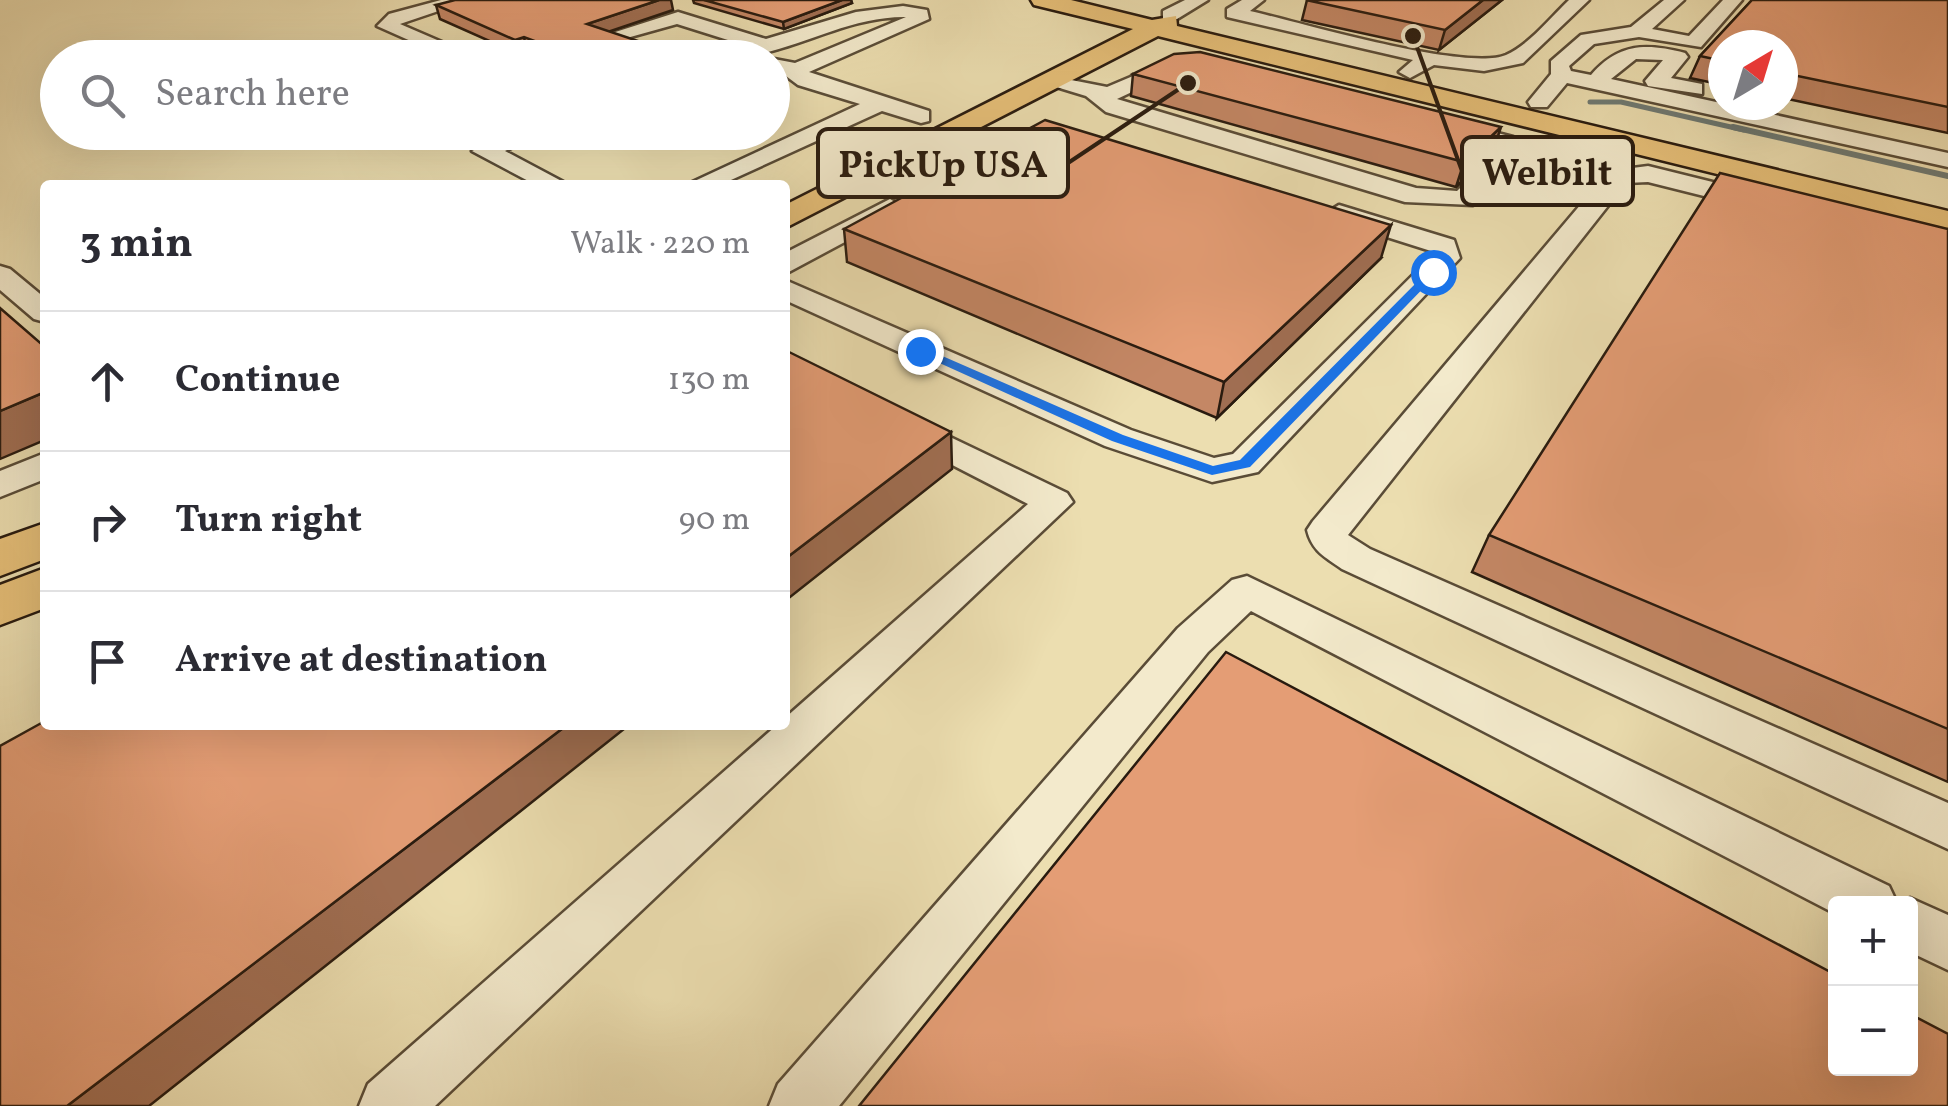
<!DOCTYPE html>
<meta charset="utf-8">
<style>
:root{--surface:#fff;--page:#f2f2f3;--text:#2b2b33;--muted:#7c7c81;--line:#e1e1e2}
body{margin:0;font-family:Vollkorn,serif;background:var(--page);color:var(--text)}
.controls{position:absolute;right:30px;bottom:30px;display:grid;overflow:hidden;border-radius:10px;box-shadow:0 10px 40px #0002}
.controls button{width:90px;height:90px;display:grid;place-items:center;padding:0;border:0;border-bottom:2px solid var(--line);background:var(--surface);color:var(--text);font:50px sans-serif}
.compass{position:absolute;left:1708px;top:30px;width:90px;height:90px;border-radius:50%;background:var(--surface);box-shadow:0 10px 40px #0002;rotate:38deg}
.stop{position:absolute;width:30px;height:30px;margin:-22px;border:8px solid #1a73e8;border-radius:50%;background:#fff}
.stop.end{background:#1a73e8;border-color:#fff;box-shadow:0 2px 10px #0008}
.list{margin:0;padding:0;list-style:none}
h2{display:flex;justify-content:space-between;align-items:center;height:130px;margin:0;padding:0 40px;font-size:42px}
h2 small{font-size:32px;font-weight:400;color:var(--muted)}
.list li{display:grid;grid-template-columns:65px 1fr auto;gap:30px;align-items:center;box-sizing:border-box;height:140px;padding:0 40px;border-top:2px solid var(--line)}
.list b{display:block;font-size:38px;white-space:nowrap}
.list em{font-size:32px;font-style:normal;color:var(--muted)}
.icon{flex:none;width:55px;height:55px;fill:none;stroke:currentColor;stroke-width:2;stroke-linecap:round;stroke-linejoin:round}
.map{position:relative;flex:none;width:1948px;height:1106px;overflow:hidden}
.search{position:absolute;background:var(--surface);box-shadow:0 10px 40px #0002;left:40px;top:40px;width:750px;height:110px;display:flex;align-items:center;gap:25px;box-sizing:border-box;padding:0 35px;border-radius:55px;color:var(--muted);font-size:38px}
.panel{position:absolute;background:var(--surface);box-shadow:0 10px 40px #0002;left:40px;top:180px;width:750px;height:550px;border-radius:10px}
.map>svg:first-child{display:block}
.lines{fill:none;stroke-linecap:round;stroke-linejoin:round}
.stream-far1{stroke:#6f7a73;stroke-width:5}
.stream{stroke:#6f7a73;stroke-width:6}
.minor-casing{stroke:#5a4c37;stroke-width:5}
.major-casing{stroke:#291b0f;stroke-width:5}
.minor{fill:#f3eacc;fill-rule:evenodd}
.major{fill:#e6bf78;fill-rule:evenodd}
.wall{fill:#c48765;stroke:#291b0f;stroke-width:2.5}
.shaded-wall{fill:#a06e52;stroke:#291b0f;stroke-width:2.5}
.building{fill:#e49d75;stroke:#291b0f;stroke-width:2.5}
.route{fill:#1a73e8}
.leader{fill:none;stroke:#291b0f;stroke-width:4}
.callout-dot{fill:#291b0f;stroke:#f3eacc;stroke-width:4}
.callout{fill:#f3eacc;stroke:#291b0f;stroke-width:4}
.callout-label{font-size:38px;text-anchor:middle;font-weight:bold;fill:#291b0f}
</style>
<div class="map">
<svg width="1948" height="1106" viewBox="0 0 1948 1106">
<rect width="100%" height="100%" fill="#ecdeb0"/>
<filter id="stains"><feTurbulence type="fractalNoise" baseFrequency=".002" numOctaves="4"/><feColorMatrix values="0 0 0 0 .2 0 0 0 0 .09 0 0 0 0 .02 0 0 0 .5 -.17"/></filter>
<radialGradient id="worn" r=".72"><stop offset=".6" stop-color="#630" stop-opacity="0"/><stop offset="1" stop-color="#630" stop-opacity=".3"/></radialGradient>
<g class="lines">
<path class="stream-far1" d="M1590 102H1621L1744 130"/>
<path class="stream" d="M1733 127 1948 176"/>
<g class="minor-casing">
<path id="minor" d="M441 0H471L400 24 479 58H449L377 26 389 14Z
M1185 0H1208L1177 19H1163V11Z
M1242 0H1264L1250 11C1299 22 1466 72 1506 55 1530 44 1550 18 1569 0H1589L1523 63 1484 71 1434 65 1410 78 1399 72 1413 60 1227 17V9Z
M1664 0H1684L1652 29 1689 36 1723 0H1742L1701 47 1639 37 1594 44 1569 66 1571 71 1591 75C1619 43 1646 43 1685 53L1688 57 1671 78 1702 84V94L1648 86 1645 81 1663 60 1636 59 1611 79 1948 153V167L1567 83 1547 107H1531L1528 102 1551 74V61L1581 35 1631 27Z
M903 6 927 10 929 19 809 72 929 111V121L921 123 882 111 720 185H686L860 104 798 85 774 67V59L795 63 906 17C842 16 787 58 724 58L747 46 677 24 616 41 606 35 678 12 766 39 856 12Z
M1178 57 1188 63 1185 67 1117 99 1416 188 1457 191 1499 150 1435 131V121L1443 119 1513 137 1525 150 1473 205 1405 202 1106 112 1086 96 1040 82 1051 76 1107 87Z
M958 123 1012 140 1016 145 968 175H950L946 170 984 146 950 135V125Z
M510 132H544L505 151 569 185H536L472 151Z
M1648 166 1769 196 1773 202 1760 210 1648 182 1626 183 1348 535 1370 549 1948 803V849L1342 569C1325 557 1312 551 1307 530L1313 521 1609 171Z
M890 199 903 207 899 213 785 274V253Z
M1339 205 1454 240 1460 258 1258 472 1212 482 1105 446 785 300V280L1131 430 1214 458 1233 454 1432 256 1431 251 1330 219 1326 213Z
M0 266 10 269 45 298V322L34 319 0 290Z
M904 415 1067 493 1073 502 435 1106H359L368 1084 777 725H785V718L1028 504 892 434 886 426 892 418Z
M45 453V479L0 497V471Z
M1247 576 1889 886 1897 903 1910 898 1948 915V970L1910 952V904H1836V914L1251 611 1208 652 839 1106H769L778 1084 1178 628 1232 580Z"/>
</g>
<g class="major-casing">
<path id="major" d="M1031 0H1071L1152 20 1176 16 1177 26 1948 211V231L1158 36 785 228V205L1133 29 1034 5Z
M45 523V559L0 576V539Z
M45 568V608L0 625V585Z"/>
</g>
<use href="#minor" class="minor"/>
<use href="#major" class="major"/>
</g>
<path class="wall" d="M693 0H851L852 3 784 29 694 3Z
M1307 0H1502L1439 50 1302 20Z
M1752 0H1948V133L1783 98V45H1723V85L1690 78 1700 56Z
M436 5 673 10 609 31 659 58H545L527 51 519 54 440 19Z
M1133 74 1493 151 1456 187 1131 96Z
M844 229 1381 258 1217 418 847 262Z
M1948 229V782L1472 572 1489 535Z"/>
<path class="shaded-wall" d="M659 0H671L673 10 590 38 587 24Z
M842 0H851L852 3 784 29 783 22Z
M1483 0H1502L1439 50 1445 30Z
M524 37 527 51 519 54 515 40Z
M656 47 659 58H626Z
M1501 127 1493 151 1456 187 1464 162Z
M1391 225 1381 258 1217 418 1224 382Z
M45 392V440L0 459V411Z
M951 432 952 469 785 601V559Z
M567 725H629L149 1106H67Z"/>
<path class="building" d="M455 0H659L587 24 656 47 626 58H580L524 37 515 40 436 5Z
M704 0H842L783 22Z
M1306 0H1483L1445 30Z
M1752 0H1948V107L1783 73V45H1723V61L1700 56Z
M1200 52 1501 127 1464 162 1133 74 1174 54Z
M1045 120 1391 225 1224 382 844 229Z
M1720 173 1948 229V729L1489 535Z
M0 308 45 347V392L0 411Z
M785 350 951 432 785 559Z
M1226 652 1836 975V1068H1910V1014L1948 1034V1106H859Z
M45 721V725H567L67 1106H0V746Z"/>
<path class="route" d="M1429 270 1439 272 1250 467 1212 475 1112 441 913 351 924 348 1123 435 1213 466 1240 460Z"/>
<path class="leader" d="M1188 83L1068 163M1413 36L1462 171"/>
<g class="callout-dot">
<circle cx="1188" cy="83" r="10"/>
<circle cx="1413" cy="36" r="10"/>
</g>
<g class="callout">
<rect x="818" y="129" width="250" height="68" rx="10"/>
<rect x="1462" y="137" width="171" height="68" rx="10"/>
</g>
<g class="callout-label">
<text x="943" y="177">PickUp USA</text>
<text x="1547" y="185">Welbilt</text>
</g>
<rect width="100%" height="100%" filter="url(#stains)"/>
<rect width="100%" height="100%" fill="url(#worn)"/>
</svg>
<div class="controls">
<button>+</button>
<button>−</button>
</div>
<svg class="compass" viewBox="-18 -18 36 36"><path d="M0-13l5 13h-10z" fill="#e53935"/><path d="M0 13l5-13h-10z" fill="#7c7c81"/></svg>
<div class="stop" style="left:1433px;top:272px"></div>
<div class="stop end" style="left:920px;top:351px"></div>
<div class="search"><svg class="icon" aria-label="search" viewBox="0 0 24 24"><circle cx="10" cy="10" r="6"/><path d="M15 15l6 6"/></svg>Search here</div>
<section class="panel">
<h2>3 min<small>Walk · 220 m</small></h2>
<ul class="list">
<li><svg class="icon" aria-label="ahead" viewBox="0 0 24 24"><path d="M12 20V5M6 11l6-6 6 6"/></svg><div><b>Continue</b></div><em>130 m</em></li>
<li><svg class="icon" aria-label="right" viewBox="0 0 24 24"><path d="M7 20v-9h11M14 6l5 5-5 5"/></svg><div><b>Turn right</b></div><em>90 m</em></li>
<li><svg class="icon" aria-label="arrive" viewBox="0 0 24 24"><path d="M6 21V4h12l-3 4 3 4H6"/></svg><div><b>Arrive at destination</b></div></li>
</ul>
</section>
</div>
